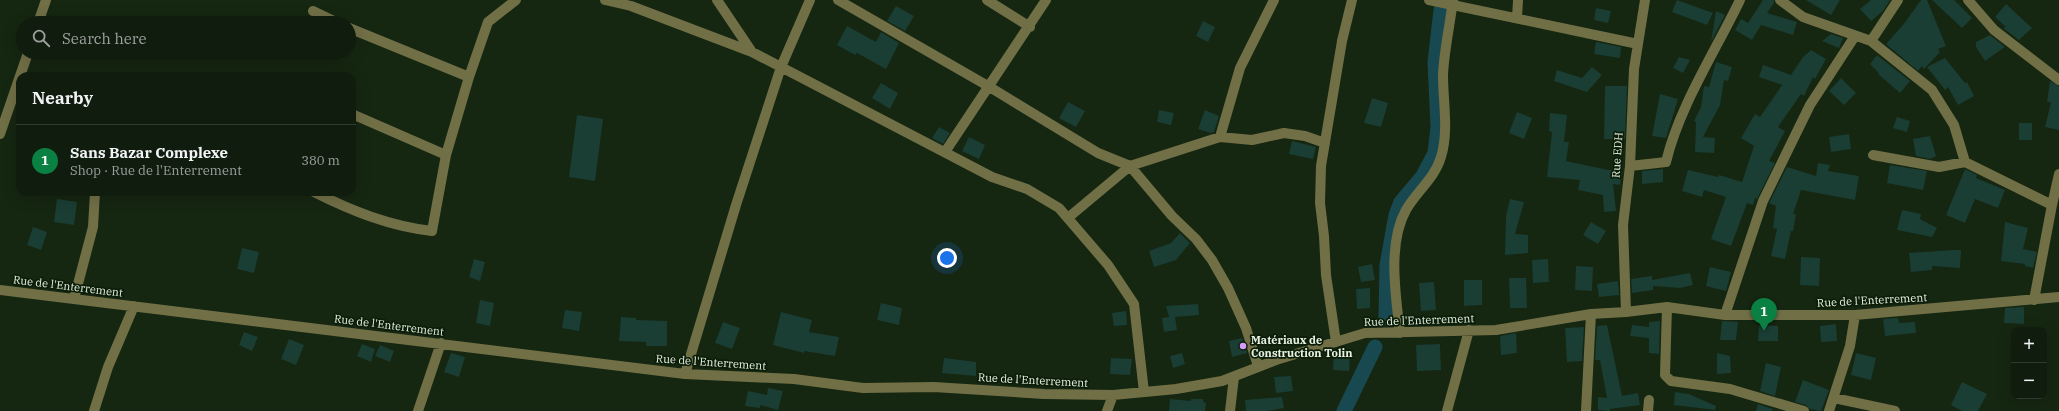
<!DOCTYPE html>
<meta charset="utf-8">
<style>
:root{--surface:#101c0d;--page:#192516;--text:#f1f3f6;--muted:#9ca19d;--line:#303a2e;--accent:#0b8043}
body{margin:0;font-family:"IBM Plex Serif",serif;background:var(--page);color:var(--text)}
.controls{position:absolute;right:12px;bottom:12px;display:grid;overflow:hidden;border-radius:8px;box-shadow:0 4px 16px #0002}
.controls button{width:36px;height:36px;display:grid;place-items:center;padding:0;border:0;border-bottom:1px solid var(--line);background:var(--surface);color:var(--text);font:20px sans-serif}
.you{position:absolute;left:947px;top:258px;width:14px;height:14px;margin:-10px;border:3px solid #fff;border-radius:50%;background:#1a73e8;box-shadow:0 0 0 6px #1a73e833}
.badge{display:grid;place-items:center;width:26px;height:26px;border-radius:50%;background:var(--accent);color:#fff;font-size:13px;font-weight:700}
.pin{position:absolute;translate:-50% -33px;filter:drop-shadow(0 1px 2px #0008)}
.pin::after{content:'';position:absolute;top:21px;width:14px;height:12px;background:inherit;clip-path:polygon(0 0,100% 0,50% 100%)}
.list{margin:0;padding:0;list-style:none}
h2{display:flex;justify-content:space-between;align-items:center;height:52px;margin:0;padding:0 16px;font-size:17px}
h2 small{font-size:13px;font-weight:400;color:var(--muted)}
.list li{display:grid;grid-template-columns:26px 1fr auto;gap:12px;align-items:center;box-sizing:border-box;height:72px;padding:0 16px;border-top:1px solid var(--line)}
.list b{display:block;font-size:15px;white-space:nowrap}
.list p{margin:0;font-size:13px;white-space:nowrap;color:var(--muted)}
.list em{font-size:13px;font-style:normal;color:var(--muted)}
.icon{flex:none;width:22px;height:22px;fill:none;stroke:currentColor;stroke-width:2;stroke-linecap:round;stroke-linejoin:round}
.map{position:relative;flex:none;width:2059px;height:411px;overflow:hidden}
.search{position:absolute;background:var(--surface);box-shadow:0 4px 16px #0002;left:16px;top:16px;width:340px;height:44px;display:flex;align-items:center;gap:10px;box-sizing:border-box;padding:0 14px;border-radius:22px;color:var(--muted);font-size:15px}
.panel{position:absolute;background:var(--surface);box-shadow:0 4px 16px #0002;left:16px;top:72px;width:340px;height:124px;border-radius:12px}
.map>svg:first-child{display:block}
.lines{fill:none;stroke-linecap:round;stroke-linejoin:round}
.canal{stroke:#194950;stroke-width:15}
.building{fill:#1a3d34}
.minor{stroke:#716f46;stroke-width:10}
.poi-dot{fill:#d49cfb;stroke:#0c1d08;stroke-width:1.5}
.labels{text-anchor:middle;stroke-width:3.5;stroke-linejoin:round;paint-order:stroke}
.street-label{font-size:11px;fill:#e7f3e5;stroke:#0c1d08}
.poi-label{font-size:11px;font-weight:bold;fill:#e7f3e5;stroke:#0c1d08;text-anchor:start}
</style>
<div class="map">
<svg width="2059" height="411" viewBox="0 0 2059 411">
<rect width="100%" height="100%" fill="#152611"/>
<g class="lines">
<path class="canal" d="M1386 318 1387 265 1396 215 1401 202 1423 176 1435 153 1438 127 1435 62 1441 10
M1344 411 1375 347"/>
</g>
<path class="building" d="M1677 0 1713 13 1707 25 1672 12Z
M1763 0H1774V3L1767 13 1797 22 1793 35 1761 25 1752 40 1735 30 1741 19 1748 23Z
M1806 0H1840L1831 15Z
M1871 0H1890L1883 11 1871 21 1860 9Z
M1921 0H1927L1946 46 1938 49 1940 52 1924 69 1922 66 1918 71 1886 44 1903 25Z
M1932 0H1954L1972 18 1962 28Z
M2006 4 2032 28 2019 40 2003 28 2006 27 1995 17Z
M896 6 914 16 905 31 887 21Z
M1596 8 1611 11 1608 23 1594 20Z
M1716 11 1725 15 1711 42Z
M1203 21 1215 27 1208 42 1196 36Z
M847 26 876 42 881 32 899 43 886 69 857 53 855 55 837 45Z
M1831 34 1843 38 1839 48 1822 41Z
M1990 35 2005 47 1985 61 1976 47V42Z
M1596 42 1621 47 1620 58 1594 54Z
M1811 50 1826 59 1815 79 1813 77 1804 96 1801 94 1778 127 1785 131 1784 133 1769 161 1775 163 1757 199 1755 198 1753 205 1747 203 1731 246 1711 239 1726 197 1704 190 1702 197 1682 191 1688 170 1718 177 1719 175 1742 182 1754 146 1741 138 1755 114 1760 117 1782 85 1759 77 1763 65 1791 75 1803 57Z
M1877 55 1910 81 1900 93 1878 74 1879 73 1870 64Z
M1679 57 1690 60 1683 73 1673 68Z
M1945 58 1965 83 1967 82 1974 96 1958 105 1948 87 1945 90 1927 67Z
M1716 62 1732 67 1728 81 1724 80 1720 105 1703 137 1715 138 1714 153 1695 152 1696 122 1694 121 1701 107 1704 86 1709 87Z
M1592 67 1602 75 1587 92 1554 81 1557 70 1582 78Z
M1841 78 1856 93 1844 105 1829 91Z
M2050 81 2059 86V130L2045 127 2051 102H2047Z
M881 83 898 93 890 109 872 98Z
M1605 86H1627L1625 139H1604Z
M1660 94 1678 99 1666 138 1652 136Z
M1372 98 1388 103 1381 127 1364 123Z
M1068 102 1085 111 1076 127 1059 118Z
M1159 110 1174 113 1171 125 1157 122Z
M1205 110 1219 116 1214 132 1211 133 1198 129Z
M1517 112 1532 118 1524 139 1509 133Z
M1550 113 1567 115 1564 142H1569L1566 161 1608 170H1622L1620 185 1613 184 1616 211 1604 212 1603 195 1578 190 1580 180 1547 177 1552 132 1549 131Z
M577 115 603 119 595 181 569 177Z
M1897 117 1910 121 1907 132 1893 128Z
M2019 123H2032V140H2019Z
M939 127 950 133 943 144 932 138Z
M1849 134 1851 149 1831 152 1829 137Z
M1930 136 1936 156 1930 159 1916 156 1913 139Z
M969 137 985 145 979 159 962 151Z
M1292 141 1316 147 1313 159 1289 154Z
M1818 163 1830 165 1828 171 1859 176 1855 200 1801 190 1793 214H1796L1793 231H1791L1785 259 1771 256 1777 229 1773 228 1776 206 1769 203 1787 167 1816 176Z
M1890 165 1927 171 1923 190 1887 183Z
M1663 169V182L1642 184V171Z
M1965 169 1977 175 1976 178 2005 190 1998 208 1975 199 1965 223 1946 215Z
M57 199 77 202 74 225 54 222Z
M1510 199 1524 202 1515 234 1528 235V253L1505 255 1506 216Z
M1902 210 1921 214 1920 219 1937 228 1932 237 1897 230Z
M1591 222 1606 231 1598 244 1583 235Z
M2005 222 2028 228 2023 249 2037 252 2033 268 2025 266V264L2001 261Z
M33 227 47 232 41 250 27 245Z
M1180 233 1190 243 1176 260 1154 267 1149 251 1171 243Z
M242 248 259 252 254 273 237 269Z
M1953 250H1961L1960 268 1932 266V270L1911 272 1909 253Z
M1801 257 1820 258 1819 286 1800 285Z
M474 259 485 262 480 281 469 277Z
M1548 259 1549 282 1533 283 1532 260Z
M1372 264 1375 280 1361 282 1358 267Z
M1576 266 1593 267 1592 291 1575 290Z
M1710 267 1731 272 1726 291 1706 286Z
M1690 273 1693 285 1680 288 1653 286V290L1632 293 1631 279 1652 276V280Z
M1509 278H1526L1527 308H1510Z
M1464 280H1482V305L1464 306Z
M1618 281 1619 295 1599 297 1597 284Z
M1434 282 1436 310 1421 311 1419 283Z
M1370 288V308L1357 309 1356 289Z
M480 300 494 303 490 326 476 323Z
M881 303 902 308 899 325 877 320Z
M1198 304 1199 315 1175 317 1177 330 1164 332 1162 318 1169 317 1166 306Z
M2024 307V324L2004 323 2005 308Z
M565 310 582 312 579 331 562 328Z
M1126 311 1127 325 1114 326 1112 313Z
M781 312 812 320 809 332 839 337 835 356 804 351V353L773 345Z
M621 317 636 318V320L667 321V346H646V342L619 341Z
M1898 318 1899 323 1915 322 1916 333 1885 336 1883 319Z
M1660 321 1659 354 1649 353V338L1630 336 1632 325 1649 327V322Z
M1722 321 1738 322 1736 340H1720Z
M723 322 740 328 732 349 715 343Z
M1836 324 1837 341 1821 342 1820 326Z
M1607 325 1622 396 1638 393 1640 405 1610 409V411L1598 410V397L1607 398 1600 360H1595L1597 326Z
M1759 325 1778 326V341H1758Z
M1584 327 1582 361 1567 362 1565 328Z
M244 332 258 337 252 351 239 345Z
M1516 333 1517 353 1501 355 1500 336Z
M1242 338 1247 353 1232 357 1229 341Z
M289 339 304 345 296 365 281 359Z
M362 344 375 349 371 362 357 356Z
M1440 344 1441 370 1417 371 1416 345Z
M380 345 394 351 390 362 375 356Z
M1334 352 1350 353 1349 371 1333 370Z
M451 353 465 357 459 377 444 372Z
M1182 353 1185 364 1173 368 1170 356Z
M1717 353 1730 356 1731 373 1717 374Z
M1856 353 1876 358 1871 380 1851 375Z
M944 358 976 362V376L942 373Z
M1111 358 1132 359 1130 375 1110 374Z
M1766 363 1781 367 1775 396 1760 391Z
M1291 376 1293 391 1276 393 1274 377Z
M1803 380 1829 390 1821 411 1810 409 1806 405 1795 402Z
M1962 382 1987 394 1978 411H1962L1951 405Z
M768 388 783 391 778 410 760 405V408L745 406 748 391 767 395Z
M1675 392 1689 394 1716 406 1715 410 1674 405Z
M1282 397 1284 408 1267 411H1246L1245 400Z
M1170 399 1191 401V399H1203V402L1206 403 1205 411H1169Z
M1758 404 1773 409 1772 411H1756Z"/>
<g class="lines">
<path class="minor" d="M605 0 631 6 752 52 992 177 1027 189 1059 208 1108 265 1134 304 1144 392
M717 0 752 52
M838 0 988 86 1098 153 1130 166 1172 216 1196 239 1212 260 1228 288 1246 328 1258 366
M987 0 1030 27
M1429 0 1638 44
M1780 0 1803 17 1871 41 1932 90 1954 125 1965 162 2052 205 2059 174
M1968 0 1994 30 2059 80
M313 11 338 23
M1517 18 1518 0
M38 23 46 0
M349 28 469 77
M1871 41 1898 0
M20 76 28 53
M352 114 446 155
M0 134 20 76
M1220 137 1240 68 1274 0
M945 152 1046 0
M1873 155 1939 167 1965 162
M1630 166 1666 162C1679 107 1715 52 1740 0
M314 192C352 211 389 226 432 231L446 155 469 77 488 22 516 0
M1069 217 1130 166 1220 137 1252 140 1284 133 1305 136 1325 143
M0 290 685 374 794 379 863 388 934 387 1044 394 1113 395 1176 389 1222 381 1276 360 1365 333 1496 330 1591 314 1626 312 1667 307 1725 315H1855L2059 297
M74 299 93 227 95 192
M2034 300 2052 205
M1667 307 1665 375 1671 381 1730 389 1804 411
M1626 312 1623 225 1630 166 1634 69 1645 0
M1725 315 1763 201 1810 105 1855 36
M1400 333C1396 297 1387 244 1406 210 1416 192 1435 178 1441 157 1449 131 1443 102 1443 75 1444 51 1450 25 1453 0
M1336 342 1326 275 1324 236 1320 203 1321 166 1342 41 1352 0
M685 374 736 205 781 67 810 0
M1834 398 1895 411
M94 411 108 367 134 306
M418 411 441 343
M1107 411 1113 395
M1230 411 1234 377
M1447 411 1469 330
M1586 411 1591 314
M1648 411 1649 400
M1829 411 1850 346 1855 315"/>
</g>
<circle class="poi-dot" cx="1243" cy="346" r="4"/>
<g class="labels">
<g class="street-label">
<text transform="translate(1617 155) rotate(-86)" y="4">Rue EDH</text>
<text transform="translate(68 286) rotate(7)" y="4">Rue de l'Enterrement</text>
<text transform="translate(1872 300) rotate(-3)" y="4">Rue de l'Enterrement</text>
<text transform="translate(1419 320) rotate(-2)" y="4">Rue de l'Enterrement</text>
<text transform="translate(389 325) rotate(7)" y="4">Rue de l'Enterrement</text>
<text transform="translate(711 362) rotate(4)" y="4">Rue de l'Enterrement</text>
<text transform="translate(1033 380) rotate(3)" y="4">Rue de l'Enterrement</text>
</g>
<g class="poi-label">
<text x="1251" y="344">Matériaux de<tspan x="1251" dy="13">Construction Tolin</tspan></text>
</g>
</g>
</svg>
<div class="controls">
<button>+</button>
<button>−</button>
</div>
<div class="you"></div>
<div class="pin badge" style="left:1764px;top:331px">1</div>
<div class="search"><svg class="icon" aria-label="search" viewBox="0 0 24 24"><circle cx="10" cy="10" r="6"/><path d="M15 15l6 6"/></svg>Search here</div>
<section class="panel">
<h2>Nearby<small></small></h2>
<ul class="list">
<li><span class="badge">1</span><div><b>Sans Bazar Complexe</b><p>Shop · Rue de l'Enterrement</p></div><em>380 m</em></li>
</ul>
</section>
</div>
